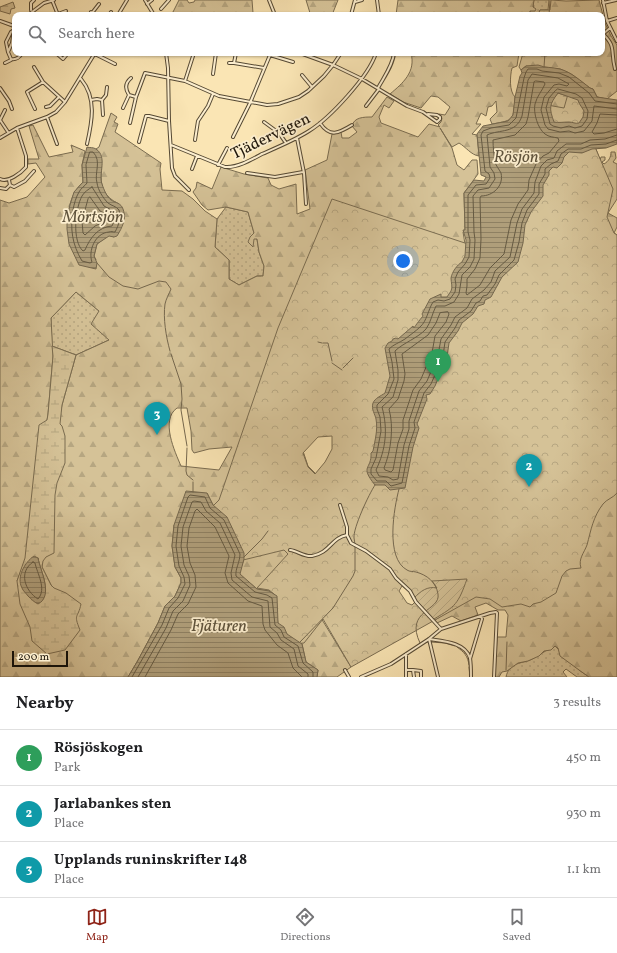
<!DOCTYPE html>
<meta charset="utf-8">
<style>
:root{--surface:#fff;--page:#f6f6f6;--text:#202124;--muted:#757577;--line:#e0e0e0;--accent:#8f2418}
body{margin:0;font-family:Vollkorn,serif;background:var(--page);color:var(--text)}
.scale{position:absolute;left:12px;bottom:10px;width:56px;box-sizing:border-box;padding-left:4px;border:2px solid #1e1509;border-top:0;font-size:11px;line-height:14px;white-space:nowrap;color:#1e1509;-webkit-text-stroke:3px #fceece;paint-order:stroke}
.you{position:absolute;left:403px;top:261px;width:14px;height:14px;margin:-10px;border:3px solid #fff;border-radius:50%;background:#1a73e8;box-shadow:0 0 0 6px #1a73e833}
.badge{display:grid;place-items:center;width:26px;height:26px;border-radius:50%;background:var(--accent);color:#fff;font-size:13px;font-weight:700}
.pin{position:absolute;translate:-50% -33px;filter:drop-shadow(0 1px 2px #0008)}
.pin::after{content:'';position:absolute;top:21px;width:14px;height:12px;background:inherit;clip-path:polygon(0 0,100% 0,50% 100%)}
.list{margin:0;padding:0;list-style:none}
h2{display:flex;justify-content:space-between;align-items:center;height:52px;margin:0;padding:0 16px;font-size:17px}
h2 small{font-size:13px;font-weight:400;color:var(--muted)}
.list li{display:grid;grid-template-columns:26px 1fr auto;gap:12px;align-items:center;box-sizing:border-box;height:56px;padding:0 16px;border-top:1px solid var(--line)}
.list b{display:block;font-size:15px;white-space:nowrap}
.list p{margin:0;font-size:13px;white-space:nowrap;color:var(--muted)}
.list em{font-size:13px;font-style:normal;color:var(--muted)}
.icon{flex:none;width:22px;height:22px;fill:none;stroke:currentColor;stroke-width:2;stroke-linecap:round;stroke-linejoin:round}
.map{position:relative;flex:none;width:617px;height:677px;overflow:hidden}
.search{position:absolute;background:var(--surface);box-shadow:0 1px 3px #0004;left:12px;right:12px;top:12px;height:44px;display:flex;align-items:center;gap:10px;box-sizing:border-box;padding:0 14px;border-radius:8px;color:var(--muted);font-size:15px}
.sheet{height:220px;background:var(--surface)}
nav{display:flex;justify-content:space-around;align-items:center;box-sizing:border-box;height:56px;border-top:1px solid var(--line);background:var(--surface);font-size:11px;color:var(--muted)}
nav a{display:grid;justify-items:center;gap:2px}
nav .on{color:var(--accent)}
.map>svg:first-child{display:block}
.grass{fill:url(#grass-dots);stroke:#7a6c50}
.forest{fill:url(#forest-firs);stroke:#7a6c50;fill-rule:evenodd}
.wetland{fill:url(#wetland-marsh);stroke:#7a6c50;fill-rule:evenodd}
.park{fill:url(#park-crowns);stroke:#7a6c50;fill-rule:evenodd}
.garden{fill:url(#garden-furrows);stroke:#7a6c50}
.water{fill:url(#water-rules);stroke:#75674d;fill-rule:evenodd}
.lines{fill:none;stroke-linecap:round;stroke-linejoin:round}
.shore{stroke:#665a42;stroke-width:1}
.stream{stroke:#75674d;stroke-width:1}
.minor-casing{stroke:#554934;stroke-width:4}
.minor{stroke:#fceece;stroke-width:2}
.labels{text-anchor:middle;stroke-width:3.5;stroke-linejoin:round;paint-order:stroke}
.street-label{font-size:16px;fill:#1e1509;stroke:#fceece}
.water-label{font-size:17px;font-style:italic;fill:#5f533c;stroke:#fceece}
</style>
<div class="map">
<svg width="617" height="677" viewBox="0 0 617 677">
<defs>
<pattern id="grass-dots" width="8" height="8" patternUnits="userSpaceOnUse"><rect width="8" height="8" fill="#d5c297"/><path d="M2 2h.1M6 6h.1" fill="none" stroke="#b6a681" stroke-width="1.8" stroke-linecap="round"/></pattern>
<pattern id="forest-firs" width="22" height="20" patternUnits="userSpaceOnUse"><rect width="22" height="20" fill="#d5c297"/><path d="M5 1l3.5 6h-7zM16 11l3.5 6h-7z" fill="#b6a681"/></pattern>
<pattern id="wetland-marsh" width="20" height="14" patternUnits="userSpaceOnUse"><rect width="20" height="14" fill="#d5c297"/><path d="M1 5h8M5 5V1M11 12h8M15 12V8" fill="none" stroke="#b6a681"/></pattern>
<pattern id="park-crowns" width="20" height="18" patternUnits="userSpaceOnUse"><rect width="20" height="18" fill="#d5c297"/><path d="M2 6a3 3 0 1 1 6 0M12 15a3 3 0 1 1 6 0" fill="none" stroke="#b6a681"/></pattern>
<pattern id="garden-furrows" width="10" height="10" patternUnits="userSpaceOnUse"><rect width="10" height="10" fill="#d5c297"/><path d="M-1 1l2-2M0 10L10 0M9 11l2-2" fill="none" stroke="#b6a681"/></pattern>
<pattern id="water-rules" width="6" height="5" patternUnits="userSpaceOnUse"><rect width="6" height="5" fill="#af9e7a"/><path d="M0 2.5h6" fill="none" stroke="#8e8062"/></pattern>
</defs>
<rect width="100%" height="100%" fill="#fae5b4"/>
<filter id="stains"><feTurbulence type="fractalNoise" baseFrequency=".005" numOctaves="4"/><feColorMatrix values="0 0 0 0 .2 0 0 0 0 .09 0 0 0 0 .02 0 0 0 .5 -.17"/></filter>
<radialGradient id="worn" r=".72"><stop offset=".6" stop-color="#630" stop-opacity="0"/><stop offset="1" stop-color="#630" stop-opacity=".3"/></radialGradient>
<path class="grass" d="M534 0H549L548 10H540L538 15H529L530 11 534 9 533 4Z
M226 207 248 212 254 233 250 237 257 239 259 252 264 266 263 276H257L239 285 229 279V260L215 247 217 219Z
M76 292 99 311 109 340 76 355 52 346 51 318Z
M555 646 579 670 589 677H577L566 669 563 672 567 677H506C509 663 519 664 530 660 535 658 539 654 544 652 548 649 551 650 555 646Z"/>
<path class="forest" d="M179 0H187L189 3 194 2 195 0H252L253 13 252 15H200L188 13 179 15H169L173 12Z
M306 0H338L332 15H318L310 13Z
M398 0H534L533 7 536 9 535 11H530L529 15H396Z
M551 0 566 1 599 0 605 23 611 36 617 45V91L607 99 597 97 593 89 590 88 571 74 560 69 526 66 521 70 519 67 523 53H602V15H538L540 10H550Z
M13 2 15 8 11 9 10 14 0 11V7Z
M411 53H519L517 66 512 68C510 76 509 91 515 97 513 120 515 120 492 124L490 119 497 112 496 101 492 106 488 107 486 116 481 113 476 124H481L472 134 477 135 479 156C471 155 466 147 459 143L452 147 440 128 452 148 457 165 464 170 472 160H477L478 174 464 193 465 230 463 232 465 244 336 398 303 451 308 466 316 474 596 149 600 160 601 157H605V160L602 162 604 164C609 161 611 157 611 152H615L616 158 613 162 617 164V199L608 213 617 218V227L614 233 617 235V677H589L579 670 560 656 558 648 555 646 551 650 544 651 539 656 528 661 518 663 507 671 502 672 499 677H495L497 637H506L508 615 505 610H498L486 603 475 607 478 615 461 621 452 616 437 623 435 620 452 609 457 516 321 618 351 667 337 677H317L318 670 306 662 302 644 269 591 257 589 239 574 244 559 227 517 213 505 207 493 174 525 172 546 175 567 181 578V583L175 596 165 606 158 623 137 662 128 677H0V200L9 203 27 197 45 177 36 163 28 164V159H39L29 126 33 125 49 157 73 152 71 145 85 151 82 165 83 182C71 193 70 204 67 219L96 260 94 256 97 244 109 235 114 237 119 204C88 189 110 165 96 149L99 147 111 113 117 117 114 122 118 124 115 132 161 163 160 169 162 190 182 191 193 199 205 211 217 219 215 247 229 260V279L239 285 257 276H263L264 266 259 252 257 239H254L253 247 248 242 250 237 254 233 248 212 226 207 208 210 202 205 193 192 196 188 197 182 212 189 221 167 244 174 268 178 271 185 279 189 296 184 297 214 310 209 305 170 327 160 332 134 341 132 342 138H349L357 132 352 126C354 117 364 117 372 117L387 97 394 101 389 108 384 105 379 117 381 123 418 137 429 124 440 127 438 125 441 122 442 118 439 114 445 115 450 107 438 97 431 96 421 108 403 102 390 94C403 83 416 72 411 53ZM76 292 99 311 91 324 109 340 76 355 62 405 44 500 42 567 51 585 17 581 27 555 48 414 53 356 51 318ZM177 408H187L191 431 192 450 194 453 209 449 232 447 219 470 181 466C175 452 160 420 177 408Z
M558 93 575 98 583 109H549L552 100Z"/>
<path class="wetland" d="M52 346 76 355 62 405 60 424 62 426 65 436V463L57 483 55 495 54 553 46 557 43 561 42 567 51 585 54 588 66 593 81 604C78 619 73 613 80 630L65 650 47 654 32 641 30 627 20 604 17 581 25 558 39 425 47 420 48 414 53 356ZM38 558C41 573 51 588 41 602Z"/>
<path class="park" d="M570 87 581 93 595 147 613 189 607 217 614 233 617 235V493C613 498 607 499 603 504 593 517 591 530 587 545 584 553 578 559 581 568L570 569 566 571 562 576 556 593 541 602 533 604 530 607 521 604 502 607 490 599 476 597 351 667 323 619 304 643 293 644 279 631 274 594 269 590 257 588 288 554 284 550 239 561 212 507 219 500 278 328 332 199 489 251 536 103 564 108ZM332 436V449L325 462 315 474 308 467 303 453 318 437ZM402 586 409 591 415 602 412 605 407 603 399 591Z"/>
<path class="garden" d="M467 579C458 604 456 606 434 619L414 598C421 591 427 586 437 588L432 581Z"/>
<path class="water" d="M538 65C545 68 552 67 560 69 571 72 581 81 590 88L593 89 597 97 617 100V144L606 148 592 149 582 153 569 152 564 157 562 163 557 168 553 167 549 171V175L543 185V196L531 212 525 225 523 243 518 262 502 277 491 297 485 300 484 304 478 306 473 314 462 323 458 331 449 343 447 357 435 386 430 394 426 395 427 399 417 424 419 428 413 447 405 488 390 490 385 485H375C359 465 372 470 371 453L373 451C375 440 378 430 376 419 375 414 371 409 373 403 375 398 381 396 385 393L390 376 385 348 388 343 392 341 393 339 396 338 398 339 413 326 414 328C415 326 422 317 423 316L422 314 430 299 441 294V297H447C448 295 450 293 451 291 453 287 451 283 451 278 452 272 457 265 462 262L465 256 466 240 463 230H465L464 193 474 180 484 181 486 177 481 175 477 134 483 126 508 121 513 115 515 97 520 76 522 73 521 70 526 66ZM558 93 578 100 579 103 584 111 583 117 579 123C575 124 573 122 569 122 563 122 559 123 554 122 549 108 549 105 558 93Z
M87 147C90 148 93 147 96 149 108 157 98 174 102 184 104 190 107 197 111 200 116 203 121 203 123 209 127 218 122 228 117 236L114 237 109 236 97 244 94 256 97 263 96 269 79 265 69 244 67 229V219L70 205 74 192 83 182 82 165Z
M186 491 207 493 213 505 227 517 244 553V559L240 574 257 589 269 591 277 596 278 623 284 627 287 634 302 644 306 662 318 670 317 677H128L137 662 158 623 165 606 175 596 181 583V578L175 567 172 546 174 525Z
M34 556 38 558C40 570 54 596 38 604 34 602 31 599 28 596 26 593 23 591 22 588 16 577 25 562 34 556Z"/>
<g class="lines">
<path class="shore" d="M536 81 544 82 545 84C542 91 537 96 535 104 533 113 538 129 545 134 549 137 553 137 558 138L559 141 549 153 543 156 536 164 529 180 528 190 518 204 511 220 504 254 490 268 480 285 467 295 466 293 467 286V279L475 269 480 258 481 239 480 198 481 196C493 196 504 186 501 173 499 169 496 166 495 162 494 155 493 147 493 140L515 135 526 124 528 117 534 82Z
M558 89 576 94 582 98 588 111 587 119 582 126 575 128 569 126 561 128 553 126 550 124 546 108 549 98 555 91Z
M617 104 595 101 589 93 569 77 559 73 542 71 537 69H528L526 72 524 78 516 118 509 125 491 128 483 131 481 135 485 171 489 174 490 178 486 184 476 185 468 195V232L470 240 469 257 465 264 458 272 455 279 456 285 455 292 450 299 444 301 438 300 433 302C428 310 427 321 420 327 416 331 410 335 405 339 399 343 394 344 389 349L392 362 394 379 388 394 377 405V409L380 417 381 431 376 458 371 469V474L377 481H386L391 486 402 483 409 446 415 428 414 422 424 393 431 384 443 356 445 342 455 328 459 320 471 311 476 303 480 301 483 296 487 295 495 284 499 275 514 260 519 242 522 223 527 210 539 194V184L545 174V169L551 164 558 161 561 154 568 149H581L591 145 606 144 617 140
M617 109 594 106 592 121 584 131 575 133 569 131 560 132 548 129 545 125 541 110 544 97 554 85 559 84 567 86 569 84 558 78 532 74 528 80 522 116C516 134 500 129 487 135L490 167 494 173 495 179 489 188 478 190 473 196 474 232 475 240 474 259 470 267 462 275 459 294 454 302 445 306H436C432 314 431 322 426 329 418 338 403 343 395 351L398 370V380L393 397 382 407C388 429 386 449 376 470L379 476 388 477 393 480 398 479 404 445 409 429V421L419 391 427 381 438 355 441 339 451 325 455 317 467 308 472 299 484 290 491 282 495 271 510 257 517 223 522 209 534 193 535 182 541 166 547 160 554 158 557 151 566 144H581L590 140 605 139 617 135
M617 115 600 114 597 123 592 132 594 134 604 133 617 129
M90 152H93C102 161 94 173 97 183 98 190 103 198 108 203 112 206 116 206 119 210 121 217 119 225 115 232 113 232 111 231 109 232 95 233 88 251 92 262L90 263 82 261C72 244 70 229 73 210 74 204 76 197 79 192 81 188 85 186 87 183L86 165Z
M92 187 104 206 115 212V219L112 226C98 227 90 238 85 250L83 251C72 241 75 209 82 196 84 192 89 189 92 187Z
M90 197 100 211 108 215V220L95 226 85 235 83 233 82 221 88 199Z
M448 312 449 314 446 322 435 336 432 353 421 379 413 390 403 420V429L398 443 393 470 391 472 385 470 384 468C391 451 394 427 389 409L398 399 404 381 405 374 402 354 428 335 436 323 440 313Z
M33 562 35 563C37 573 47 589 38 599 25 591 18 572 33 562Z
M132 677 162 625 169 608 178 598 185 584 184 577 179 566 176 546 178 526 188 497 190 495 205 497 210 508 224 520 240 554C240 562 235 569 236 576L255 592 267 595 272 598 275 625 281 630 284 637 298 646 303 663 313 672V677
M138 677 166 628 173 611 183 601 190 585 189 576 184 565 181 546 183 527 192 502 194 501 201 502 206 511 220 523 235 555 231 573 232 580 252 597 268 601 270 627 277 633 281 640 294 649 298 666 308 674V677
M145 677 171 630 178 614 188 604 196 587 195 575 190 563 187 546 189 528 195 511 197 509 215 527 229 556 225 573 228 583 248 601 262 606 263 624 265 630 277 645 288 653 293 668 302 677"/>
<path class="stream" d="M549 15 550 0
M544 67 545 53
M97 263 109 277 123 286 138 289 159 281 166 282 171 289C169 294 166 299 165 304 163 318 166 337 170 351
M318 342 322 343
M323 343H328L332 361
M171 354 181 384 182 399 181 410 187 446
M332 363 342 370
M343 368 353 358
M187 448 186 471 187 475 193 480
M399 489C394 508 385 558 407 570 410 572 412 571 416 572 427 575 436 582 438 594 441 611 404 610 420 643
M193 492V482
M355 544C355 542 354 540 354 538 353 528 369 494 375 485
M244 557 262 539 268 531
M300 642 333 608 353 576 355 571V547
M431 642 445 643 455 646
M457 647C464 652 468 656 469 665
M469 667 470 677
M506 670 507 642"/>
<g class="minor-casing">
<path id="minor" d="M52 0 58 15
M145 0 154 15
M269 0 275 15
M377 0 379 15
M603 0 607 21 617 41
M355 2 362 0
M603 3 616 0
M147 4 152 0
M161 9 169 0
M31 10V3L34 0
M91 12 94 15
M92 13 99 4
M58 14 66 11
M28 15 44 3 54 0
M109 15 111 12
M118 15 127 0
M351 15 355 0
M0 21 14 26
M607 21 617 18
M15 23 12 43 8 52 11 59C16 60 20 57 22 53
M602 33C617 47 610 50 615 69
M603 34 610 28
M8 52 6 42 11 32 14 30
M56 53 63 59 68 53
M93 53 115 64
M166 53 168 68 169 121 172 168 175 176 189 190
M236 53 234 63 264 68
M300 53 333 65 362 79 407 106 423 112 437 122 440 119V117L437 115 428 114
M5 63 11 60
M229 63H234
M34 67 43 82 65 102
M213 74 216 53
M302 75 312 87
M81 79C97 98 92 122 87 144
M185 81 194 53
M0 88 9 101 12 109
M378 88C384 77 393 65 394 53
M129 95C125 89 125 83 131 78
M91 100 97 99 102 100 106 95 107 87
M102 100 103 115
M366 106 379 89
M46 107 50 106 59 97
M123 108 129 95 136 97
M35 109 27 92 43 82
M47 117 57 144
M0 120 8 132
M0 120 5 110
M264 122 279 133 286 143
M130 123 136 97 145 73 185 81 219 96 267 105 278 104 299 97 308 91 324 76 333 65 341 53
M320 123C330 138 339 133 352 125
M233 137 250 103 270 55 293 62
M0 138 17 128 47 117 56 112 65 102 95 53
M297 138 304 173 306 204
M195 140 198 121 208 106 213 94
M139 142 146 116H149L169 121
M171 145 225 167C237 168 251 160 262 154 278 147 295 140 309 131 330 118 369 76 376 53
M218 165 227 148
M192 169 197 156
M247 173 275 177 303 172
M0 179C8 183 21 173 26 167V156L17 128
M9 180 10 185 14 187 25 181 34 171
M0 188 6 189 10 185
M340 505 347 527V535L351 543 366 551 390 569 396 578 410 591 416 602 441 629
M290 550C298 551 304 557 312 556 330 553 331 538 347 535
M429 639C442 641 465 642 470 658 471 664 471 671 471 677
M429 639 438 677
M470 659 482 619 481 616
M345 670 349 677
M406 670H413L414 677
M413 670 421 671V677
M361 677 391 664 429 639 441 629 490 613 496 612 497 613 494 677
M406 677V654"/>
</g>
<use href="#minor" class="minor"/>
</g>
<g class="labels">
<g class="street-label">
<text transform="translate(270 135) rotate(-26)" y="6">Tjädervägen</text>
</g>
<g class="water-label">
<text x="516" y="162">Rösjön</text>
<text x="93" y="222">Mörtsjön</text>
<text x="219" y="631">Fjäturen</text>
</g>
</g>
<rect width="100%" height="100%" filter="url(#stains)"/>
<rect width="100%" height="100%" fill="url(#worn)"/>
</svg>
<div class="scale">200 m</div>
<div class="you"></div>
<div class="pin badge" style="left:438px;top:382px;background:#2e9e5b">1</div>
<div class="pin badge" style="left:529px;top:487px;background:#0f9aa8">2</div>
<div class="pin badge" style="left:157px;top:435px;background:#0f9aa8">3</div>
<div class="search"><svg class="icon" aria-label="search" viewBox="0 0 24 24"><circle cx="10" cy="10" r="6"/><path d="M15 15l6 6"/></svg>Search here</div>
</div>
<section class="sheet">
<h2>Nearby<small>3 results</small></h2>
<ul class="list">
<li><span class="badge" style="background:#2e9e5b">1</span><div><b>Rösjöskogen</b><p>Park</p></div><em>450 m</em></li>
<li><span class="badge" style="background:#0f9aa8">2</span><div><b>Jarlabankes sten</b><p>Place</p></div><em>930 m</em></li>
<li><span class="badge" style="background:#0f9aa8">3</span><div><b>Upplands runinskrifter 148</b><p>Place</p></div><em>1.1 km</em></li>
</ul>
</section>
<nav>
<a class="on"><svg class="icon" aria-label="map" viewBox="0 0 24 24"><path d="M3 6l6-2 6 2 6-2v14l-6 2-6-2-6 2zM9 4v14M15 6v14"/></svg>Map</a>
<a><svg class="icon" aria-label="directions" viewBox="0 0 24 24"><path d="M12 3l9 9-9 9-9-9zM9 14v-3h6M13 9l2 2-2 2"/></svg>Directions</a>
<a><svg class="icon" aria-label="saved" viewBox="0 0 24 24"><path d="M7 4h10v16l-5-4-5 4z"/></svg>Saved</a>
</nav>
